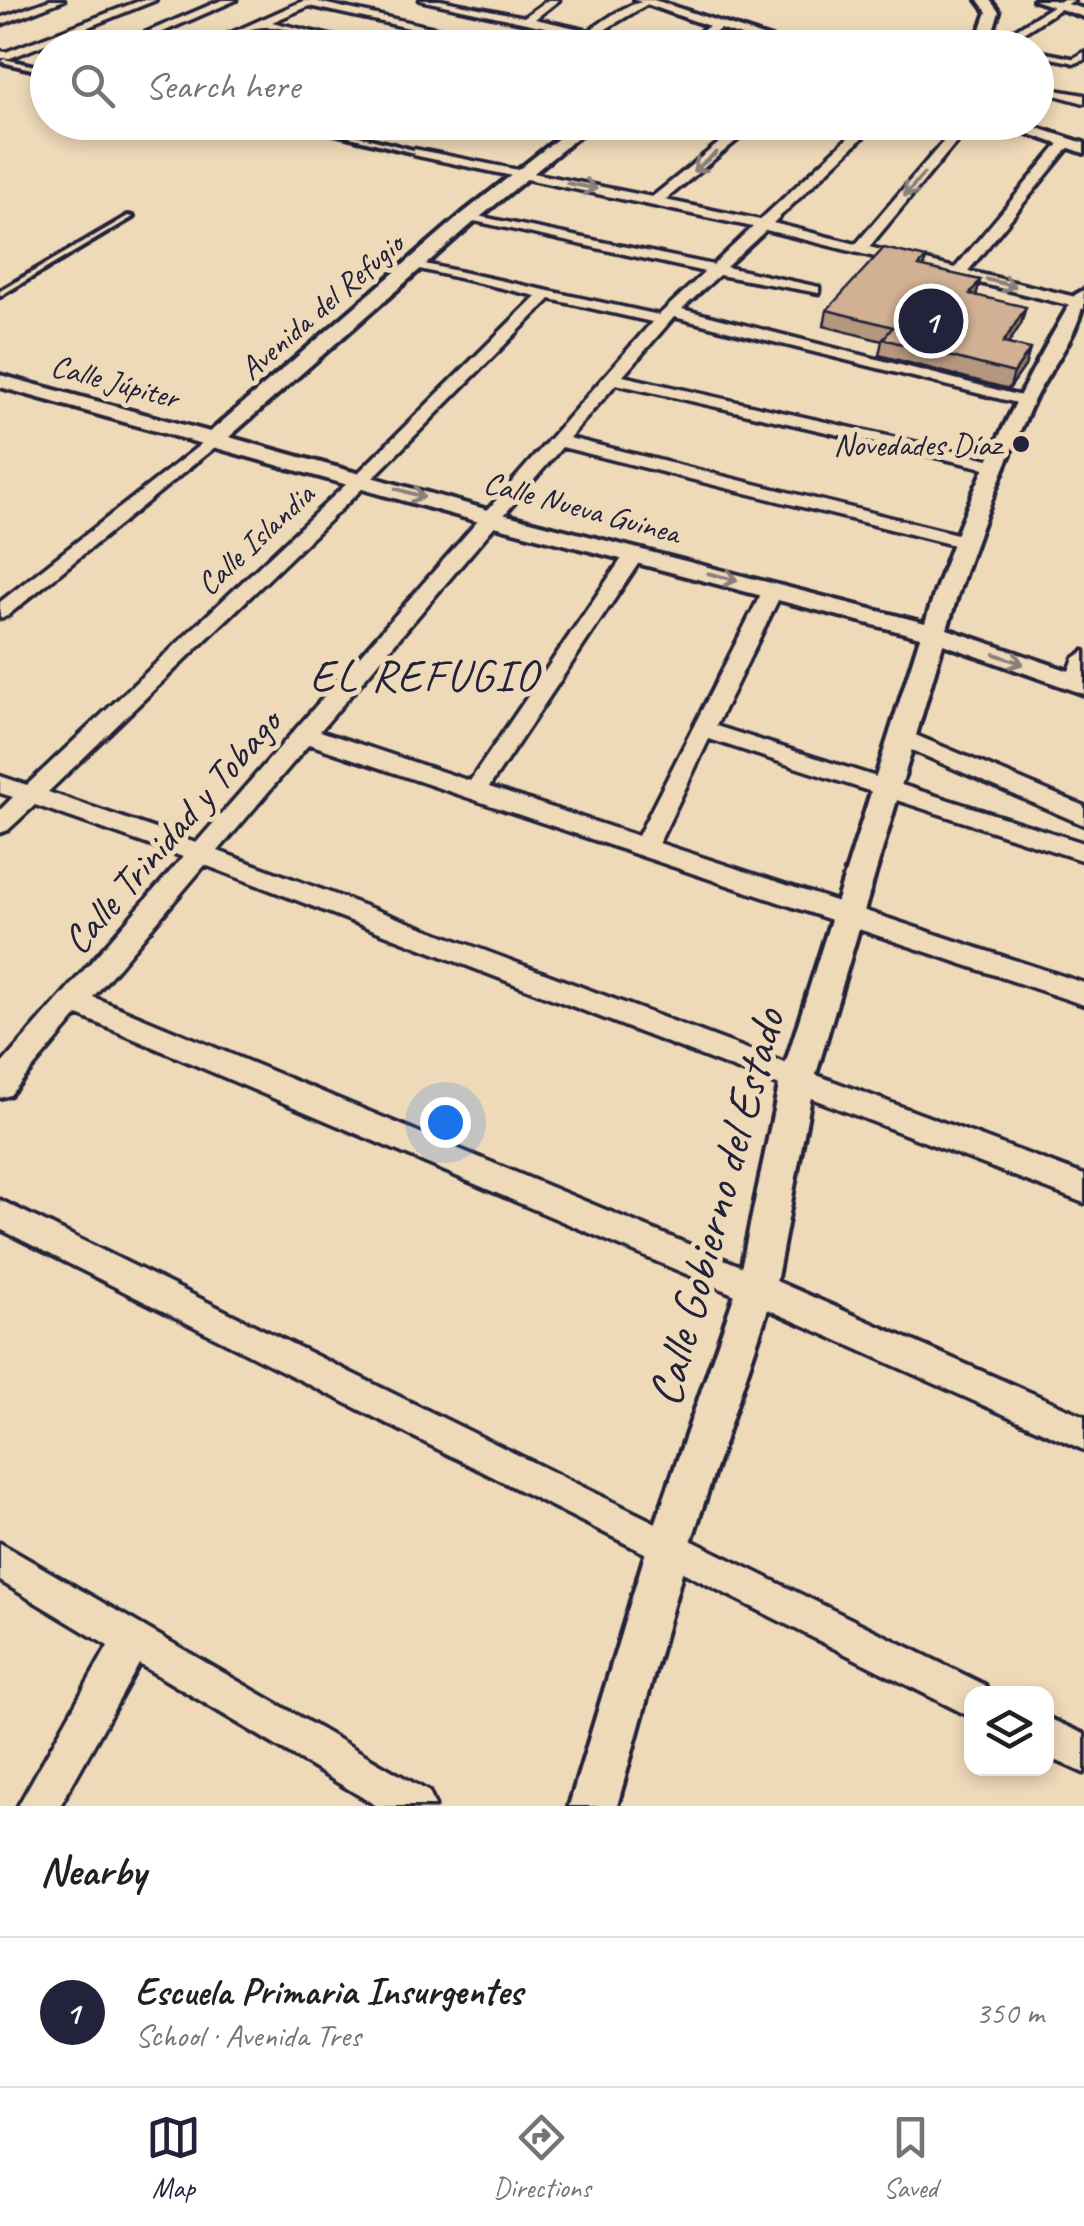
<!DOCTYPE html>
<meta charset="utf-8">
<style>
:root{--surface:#fff;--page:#f2f2f2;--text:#202124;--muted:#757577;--line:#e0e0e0;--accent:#22223b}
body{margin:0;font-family:Caveat,sans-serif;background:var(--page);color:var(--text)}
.controls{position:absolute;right:30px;bottom:30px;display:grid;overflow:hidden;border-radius:20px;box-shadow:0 5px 15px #0003}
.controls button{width:90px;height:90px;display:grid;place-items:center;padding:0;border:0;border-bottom:2px solid var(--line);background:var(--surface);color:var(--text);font:50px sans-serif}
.you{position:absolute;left:445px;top:1122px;width:35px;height:35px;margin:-25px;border:8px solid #fff;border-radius:50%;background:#1a73e8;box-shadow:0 0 0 15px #1a73e833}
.badge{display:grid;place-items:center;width:65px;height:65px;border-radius:50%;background:var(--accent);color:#fff;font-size:32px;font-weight:700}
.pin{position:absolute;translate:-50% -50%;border:5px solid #fff;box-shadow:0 2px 10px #0006}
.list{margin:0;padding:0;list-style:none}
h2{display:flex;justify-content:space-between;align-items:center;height:130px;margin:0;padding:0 40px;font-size:42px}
h2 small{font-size:32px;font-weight:400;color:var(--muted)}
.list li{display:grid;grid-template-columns:65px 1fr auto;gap:30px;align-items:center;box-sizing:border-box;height:150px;padding:0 40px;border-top:2px solid var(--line)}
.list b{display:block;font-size:38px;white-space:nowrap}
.list p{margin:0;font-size:32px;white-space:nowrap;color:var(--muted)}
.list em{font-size:32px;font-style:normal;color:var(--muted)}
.icon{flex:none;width:55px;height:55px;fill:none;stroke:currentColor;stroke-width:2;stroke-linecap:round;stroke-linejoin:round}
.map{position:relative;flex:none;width:1084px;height:1806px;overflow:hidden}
.search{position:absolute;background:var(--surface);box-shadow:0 5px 15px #0003;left:30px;right:30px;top:30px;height:110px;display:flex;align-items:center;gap:25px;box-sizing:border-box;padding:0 35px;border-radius:55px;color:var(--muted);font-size:38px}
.sheet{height:280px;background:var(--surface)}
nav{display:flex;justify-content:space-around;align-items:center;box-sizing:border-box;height:140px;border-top:2px solid var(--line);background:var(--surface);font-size:28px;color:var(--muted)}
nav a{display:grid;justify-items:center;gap:5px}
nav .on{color:var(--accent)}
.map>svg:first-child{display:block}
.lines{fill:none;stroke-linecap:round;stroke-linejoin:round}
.service-casing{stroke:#22223b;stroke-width:8}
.pedestrian-casing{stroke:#22223b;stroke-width:7}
.minor-casing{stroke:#22223b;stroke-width:7}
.tertiary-casing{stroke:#22223b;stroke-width:8}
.service{fill:#eed9b8;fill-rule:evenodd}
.pedestrian{fill:#eed9b8;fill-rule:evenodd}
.minor{fill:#eed9b8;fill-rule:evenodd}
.tertiary{fill:#eed9b8;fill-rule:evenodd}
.wall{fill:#b4977e;stroke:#22223b;stroke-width:2.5}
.shaded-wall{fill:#927b67;stroke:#22223b;stroke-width:2.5}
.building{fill:#d1b093;stroke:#22223b;stroke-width:2.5}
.oneway{stroke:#887e7a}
.poi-dot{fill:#22223b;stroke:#eed9b8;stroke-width:4}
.labels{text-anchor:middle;stroke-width:10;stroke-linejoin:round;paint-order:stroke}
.far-street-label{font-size:32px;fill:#22223b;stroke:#eed9b8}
.far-poi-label{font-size:32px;fill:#22223b;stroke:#eed9b8;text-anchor:end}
.street-label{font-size:40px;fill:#22223b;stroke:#eed9b8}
.quarter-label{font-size:45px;letter-spacing:2.5px;fill:#22223b;stroke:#eed9b8}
.near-street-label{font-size:48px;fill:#22223b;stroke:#eed9b8}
</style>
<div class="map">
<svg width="1084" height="1806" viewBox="0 0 1084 1806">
<rect width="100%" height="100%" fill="#eed9b8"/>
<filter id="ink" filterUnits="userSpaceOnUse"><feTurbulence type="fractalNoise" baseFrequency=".01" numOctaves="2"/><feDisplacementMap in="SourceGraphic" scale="20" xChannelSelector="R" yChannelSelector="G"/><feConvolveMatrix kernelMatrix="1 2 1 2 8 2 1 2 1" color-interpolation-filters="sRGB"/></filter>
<g filter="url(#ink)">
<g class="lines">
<g class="service-casing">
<path id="service" d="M4 59 48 69V73L2 62Z
M291 122H304L421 152 418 154Z
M128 216 133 217 0 296V291Z"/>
</g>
<g class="pedestrian-casing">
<path id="pedestrian" d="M1036 51 1076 59 1080 61 1076 63 1036 55Z"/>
</g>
<g class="minor-casing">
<path id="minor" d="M50 0H64L0 25V18Z
M142 0H156L10 58H0V51L6 52Z
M222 0H236L126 48H110Z
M320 0 318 2 524 48H501L309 6 272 22 379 48C340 48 297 26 264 27 241 27 222 48 198 48L303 1Z
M420 0H440L524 17 548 0H559L535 19 589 31C607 19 630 0 651 2L579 45 574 42 582 35Z
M1062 0H1074L1000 48 988 47Z
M1084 52V60L1072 63V59Z
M1044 88 1084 95V103L1044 92Z
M386 122H409L448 134 442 138Z
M745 122H759L665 200 760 220 865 122H879L773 223 856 244 960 122H973L869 247 955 268 1063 139H1071V145L968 271 1084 299V309L766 230 726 267 819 287V293L719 275 682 309 1029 398V406L674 317 623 376 993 460 1002 465 993 470 616 384 569 438 969 537V545L962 547 562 447 320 731 470 781 627 551H641L644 555 489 787 638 836 763 590 766 586H780L783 590 716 726 1084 843V861L709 739 659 843 1084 983V1005L309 744 218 851 1084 1175V1203L205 865 93 997 767 1277 1084 1416V1450L745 1299 78 1015 10 1095 0 1098V1066L183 857 35 805 8 830 0 833V810L13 797 0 793V776L27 785 356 475 536 296 411 267V261L659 315 705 272 461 218 468 214 713 265 753 227 418 156 414 155V149L652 197ZM550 299 652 322 196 843 48 792 368 483Z
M214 434 220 435V443L7 616 0 618V602Z
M1084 651V685L1068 686 1065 681 1074 658Z
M901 729 1084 806V825L893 742 890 737 893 732Z
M0 1200 985 1685 989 1694H972V1717L959 1711 0 1229Z
M0 1543 429 1792 435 1806H377L139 1664 60 1806H18L108 1646 0 1581Z
M1046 1717 1084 1734V1773L1046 1756Z"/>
</g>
<g class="tertiary-casing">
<path id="tertiary" d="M635 0H654L798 48H777L720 29 693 48H678L709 26Z
M978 0H990L999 12 987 48H974L987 12Z
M1034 0H1053L1084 9V17Z
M579 122H596L474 222 229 437 499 513 925 623C963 503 1012 403 1075 295L1084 290C1084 332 1048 368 1031 406 998 479 970 552 947 629L1084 676V694L943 644 814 1081 775 1288 689 1548 617 1806H569L647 1548 737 1288 780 1081 920 637 483 523 0 387V375L210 432 462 214Z
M995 122H1019L1084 143V153Z"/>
</g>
<use href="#service" class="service"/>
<use href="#pedestrian" class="pedestrian"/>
<use href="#minor" class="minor"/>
<use href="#tertiary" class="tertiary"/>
</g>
<path class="wall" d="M926 258 924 268 980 280 976 296 1021 324 1008 344 1030 349 1025 366 1009 389 879 355 882 341 824 326 827 310Z"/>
<path class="shaded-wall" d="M980 280 976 296 970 294Z
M1026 307 1021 324 998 359 1003 343Z
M1030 349 1025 366 1009 389 1014 373Z"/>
<path class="building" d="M884 248 926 258 919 266 980 280 970 294 1026 307 1003 343 1030 349 1014 373 883 339 893 327 827 310Z"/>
<defs><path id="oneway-shaft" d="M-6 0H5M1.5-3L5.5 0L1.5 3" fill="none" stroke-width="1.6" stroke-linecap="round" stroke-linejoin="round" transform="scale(2.5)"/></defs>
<g class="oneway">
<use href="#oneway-shaft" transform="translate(705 162) rotate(141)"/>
<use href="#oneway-shaft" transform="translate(914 185) rotate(130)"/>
<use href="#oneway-shaft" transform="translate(582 186) rotate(11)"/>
<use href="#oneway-shaft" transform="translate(1001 283) rotate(14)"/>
<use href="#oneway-shaft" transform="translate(410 493) rotate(17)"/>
<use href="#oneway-shaft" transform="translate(723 577) rotate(14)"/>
<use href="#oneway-shaft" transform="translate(1009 659) rotate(19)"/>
</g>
</g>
<circle class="poi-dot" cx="1021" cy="444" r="10"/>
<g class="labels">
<g class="far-street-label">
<text transform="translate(321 306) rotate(-41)" y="11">Avenida del Refugio</text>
<text transform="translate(115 381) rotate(15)" y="11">Calle Júpiter</text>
<text transform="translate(582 507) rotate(15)" y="11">Calle Nueva Guinea</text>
<text transform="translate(255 539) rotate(-43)" y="11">Calle Islandia</text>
</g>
<g class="far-poi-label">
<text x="1001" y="455">Novedades Díaz</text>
</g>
<g class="street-label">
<text transform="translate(171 831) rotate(-49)" y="14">Calle Trinidad y Tobago</text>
</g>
<g class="quarter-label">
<text x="425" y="690">EL REFUGIO</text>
</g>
<g class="near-street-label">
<text transform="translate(715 1207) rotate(-75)" y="17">Calle Gobierno del Estado</text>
</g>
</g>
</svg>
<div class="controls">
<button><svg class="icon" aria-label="layers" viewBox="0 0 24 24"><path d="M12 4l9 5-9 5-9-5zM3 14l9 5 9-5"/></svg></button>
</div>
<div class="you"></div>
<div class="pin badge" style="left:931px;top:321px">1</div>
<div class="search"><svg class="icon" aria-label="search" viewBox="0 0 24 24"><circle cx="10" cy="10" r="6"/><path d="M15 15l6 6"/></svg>Search here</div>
</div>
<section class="sheet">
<h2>Nearby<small></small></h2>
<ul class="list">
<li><span class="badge">1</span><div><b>Escuela Primaria Insurgentes</b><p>School · Avenida Tres</p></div><em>350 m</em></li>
</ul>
</section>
<nav>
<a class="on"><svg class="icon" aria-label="map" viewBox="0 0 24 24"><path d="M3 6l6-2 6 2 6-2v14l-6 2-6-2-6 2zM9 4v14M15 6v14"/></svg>Map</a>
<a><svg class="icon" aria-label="directions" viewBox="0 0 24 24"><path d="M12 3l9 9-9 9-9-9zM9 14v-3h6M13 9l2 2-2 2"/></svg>Directions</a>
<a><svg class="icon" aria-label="saved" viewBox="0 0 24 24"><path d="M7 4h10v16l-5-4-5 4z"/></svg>Saved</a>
</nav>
